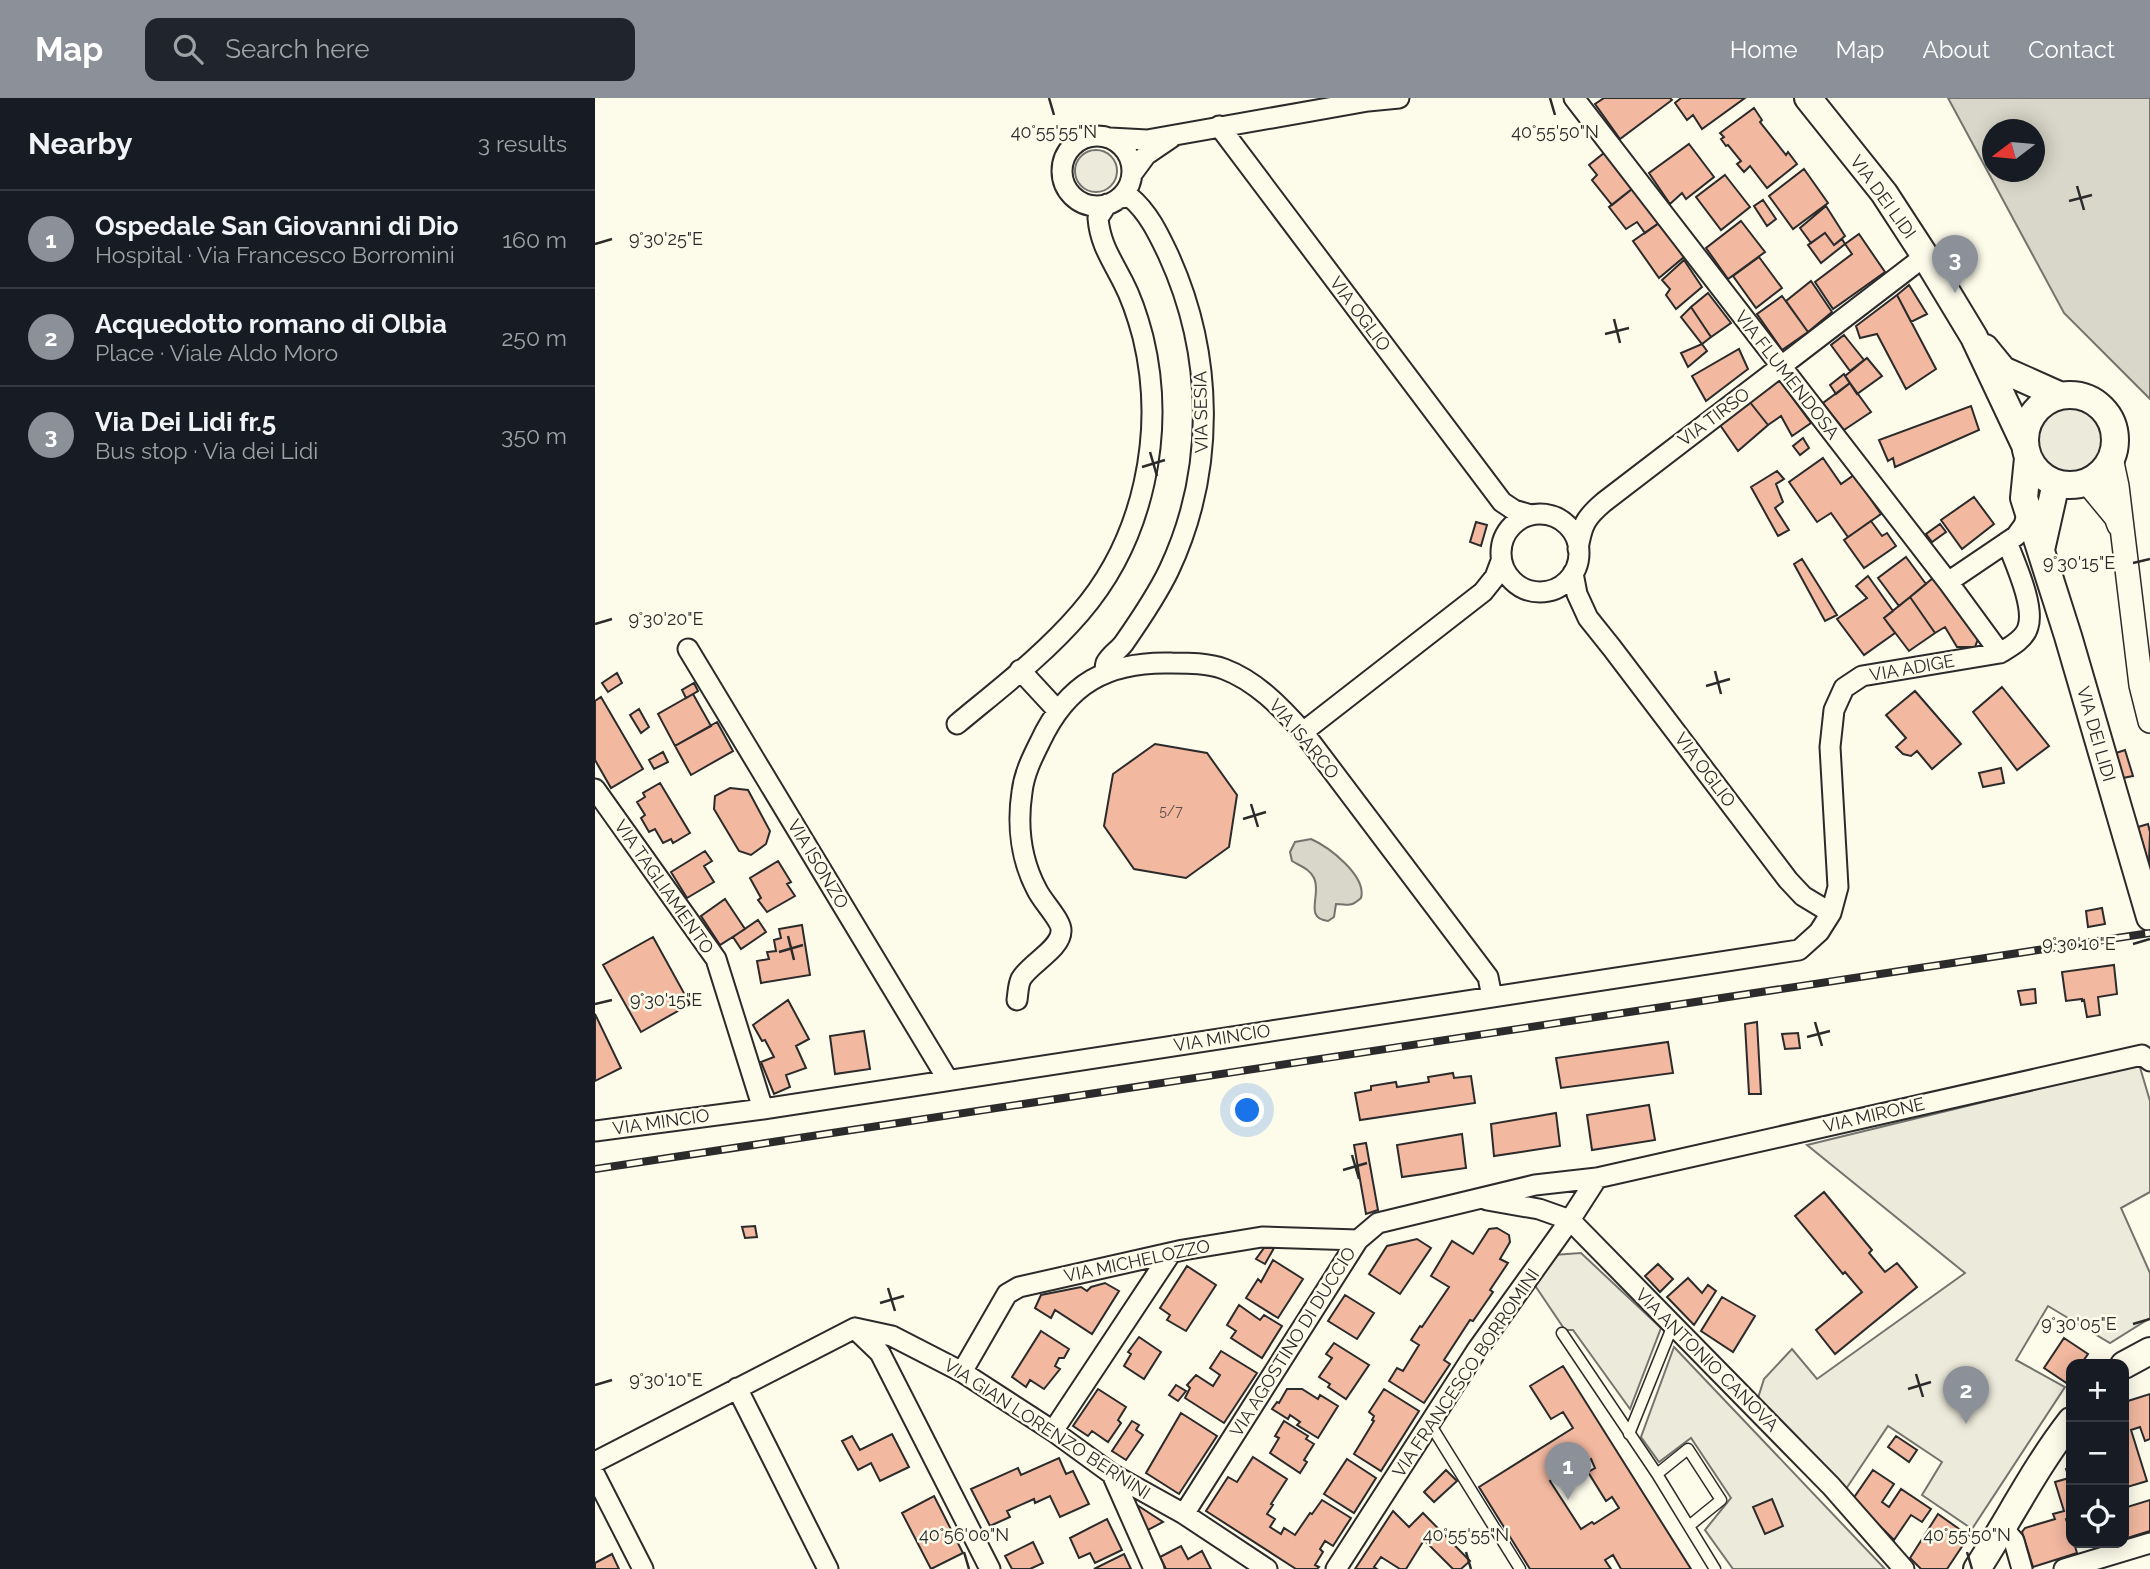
<!DOCTYPE html>
<meta charset="utf-8">
<style>
:root{--surface:#171b24;--page:#20242c;--text:#f1f3f6;--muted:#9ea1a6;--line:#363941;--accent:#8c9099}
body{margin:0;font-family:Raleway,sans-serif;background:var(--page);color:var(--text)}
.controls{position:absolute;right:21px;bottom:21px;display:grid;overflow:hidden;border-radius:14px;box-shadow:0 4px 18px #0003}
.controls button{width:63px;height:63px;display:grid;place-items:center;padding:0;border:0;border-bottom:2px solid var(--line);background:var(--surface);color:var(--text);font:35px sans-serif}
.compass{position:absolute;left:1387px;top:21px;width:63px;height:63px;border-radius:50%;background:var(--surface);box-shadow:0 4px 18px #0003;rotate:254deg}
.you{position:absolute;left:653px;top:1013px;width:24px;height:24px;margin:-18px;border:5px solid #fff;border-radius:50%;background:#1a73e8;box-shadow:0 0 0 10px #1a73e833}
.badge{display:grid;place-items:center;width:46px;height:46px;border-radius:50%;background:var(--accent);color:#fff;font-size:23px;font-weight:700}
.pin{position:absolute;translate:-50% -58px;filter:drop-shadow(0 2px 4px #0008)}
.pin::after{content:'';position:absolute;top:37px;width:24px;height:21px;background:inherit;clip-path:polygon(0 0,100% 0,50% 100%)}
.list{margin:0;padding:0;list-style:none}
h2{display:flex;justify-content:space-between;align-items:center;height:91px;margin:0;padding:0 28px;font-size:30px}
h2 small{font-size:23px;font-weight:400;color:var(--muted)}
.list li{display:grid;grid-template-columns:46px 1fr auto;gap:21px;align-items:center;box-sizing:border-box;height:98px;padding:0 28px;border-top:2px solid var(--line)}
.list b{display:block;font-size:26px;white-space:nowrap}
.list p{margin:0;font-size:23px;white-space:nowrap;color:var(--muted)}
.list em{font-size:23px;font-style:normal;color:var(--muted)}
.icon{flex:none;width:38px;height:38px;fill:none;stroke:currentColor;stroke-width:2;stroke-linecap:round;stroke-linejoin:round}
.map{position:relative;flex:none;width:1555px;height:1471px;overflow:hidden}
header{display:flex;align-items:center;gap:42px;box-sizing:border-box;height:98px;padding:0 35px;background:var(--accent);color:#fff}
header strong{font-size:33px}
nav{display:flex;gap:38px;margin-inline-start:auto;font-size:24px}
.search{width:490px;height:63px;background:var(--page);display:flex;align-items:center;gap:18px;box-sizing:border-box;padding:0 24px;border-radius:14px;color:var(--muted);font-size:26px}
main{display:flex}
aside{flex:1;background:var(--surface)}
.map>svg:first-child{display:block}
.green{fill:#ecebdb;stroke:#74746e;stroke-width:2}
.water{fill:#d8d7c9;stroke:#74746e;stroke-width:2;fill-rule:evenodd}
.building{fill:#f2b8a0;stroke:#2b2b2b;stroke-width:2;fill-rule:evenodd}
.lines{fill:none;stroke-linecap:round;stroke-linejoin:round}
.service-casing{stroke:#2b2b2b;stroke-width:13}
.minor-casing{stroke:#2b2b2b;stroke-width:23}
.tertiary-casing{stroke:#2b2b2b;stroke-width:26}
.secondary-casing{stroke:#2b2b2b;stroke-width:30}
.service{stroke:#fdfbea;stroke-width:10}
.minor{stroke:#fdfbea;stroke-width:19}
.tertiary{stroke:#fdfbea;stroke-width:23}
.secondary{stroke:#fdfbea;stroke-width:26}
.rail-casing{stroke:#2b2b2b;stroke-width:8}
.rail{stroke:#fdfbea;stroke-width:5;stroke-dasharray:16;stroke-linecap:butt}
.ticks{fill:none;stroke:#2b2b2b;stroke-width:2.5}
.labels{text-anchor:middle;stroke-width:5;stroke-linejoin:round;paint-order:stroke}
.number-label{font-size:14px;fill:#5d4e48}
.street-label{font-size:18px;fill:#2b2b2b;stroke:#fdfbea}
.ticks-label{font-size:18px;text-anchor:middle;fill:#2b2b2b;stroke:#fdfbea;stroke-width:5;stroke-linejoin:round;paint-order:stroke}
</style>
<header>
<strong>Map</strong>
<div class="search"><svg class="icon" aria-label="search" viewBox="0 0 24 24"><circle cx="10" cy="10" r="6"/><path d="M15 15l6 6"/></svg>Search here</div>
<nav><a>Home</a><a>Map</a><a>About</a><a>Contact</a></nav>
</header>
<main>
<aside>
<h2>Nearby<small>3 results</small></h2>
<ul class="list">
<li><span class="badge">1</span><div><b>Ospedale San Giovanni di Dio</b><p>Hospital · Via Francesco Borromini</p></div><em>160 m</em></li>
<li><span class="badge">2</span><div><b>Acquedotto romano di Olbia</b><p>Place · Viale Aldo Moro</p></div><em>250 m</em></li>
<li><span class="badge">3</span><div><b>Via Dei Lidi fr.5</b><p>Bus stop · Via dei Lidi</p></div><em>350 m</em></li>
</ul>
</aside>
<div class="map">
<svg width="1555" height="1471" viewBox="0 0 1555 1471">
<rect width="100%" height="100%" fill="#fdfbea"/>
<path class="green" d="M480 73a21 21 0 1 1 42 0a21 21 0 1 1-42 0Z
M1437 341a37 37 0 1 1 74 0a37 37 0 1 1-74 0Z
M1544 966 1555 1003V1094L1526 1110 1555 1175V1220L1515 1245 1453 1208 1421 1262 1470 1289 1377 1431 1327 1397 1347 1364 1293 1328 1249 1394 1163 1300 1169 1281 1197 1251 1222 1281 1370 1175 1212 1047Z
M986 1155 1066 1230 1035 1311 978 1232H970L939 1186 958 1157Z
M1079 1249 1290 1471H1138L1110 1432 1136 1400 1096 1340 1064 1364 1046 1339Z"/>
<path class="water" d="M1353 0H1555V301L1469 215ZM1398 32H1440V74H1398Z
M716 741C734 749 772 778 766 800 755 810 753 806 741 806L739 819 733 823C708 820 727 797 719 780 715 771 705 768 697 763L695 754 700 744Z"/>
<path class="building" d="M1009 0H1075L1077 2 1025 41 1000 6Z
M1086 0H1150L1107 31 1098 17 1092 22 1080 5Z
M1159 10 1167 22 1165 24 1191 57 1193 54 1202 66 1172 90 1155 68 1149 74 1142 66 1146 63 1133 47 1131 48 1126 41 1129 39 1125 35Z
M1094 46 1119 79 1091 101 1087 95 1075 106 1054 75Z
M1009 55 1037 91 1017 107 997 82 1002 77 994 67Z
M1209 71 1233 105 1198 131 1174 98Z
M1130 77 1155 109 1126 132 1101 99Z
M1037 91 1064 125 1050 135 1042 124 1031 131 1014 109Z
M1168 102 1181 121 1172 128 1159 108Z
M1231 108 1250 138 1239 147 1230 135 1216 145 1205 130Z
M1146 123 1170 154 1133 181 1111 150Z
M1064 125 1089 159 1064 180 1038 143Z
M1230 135 1239 147 1247 141 1250 146 1226 165 1213 147Z
M1264 136 1290 174 1238 211 1220 184 1257 156 1250 146Z
M1164 159 1187 190 1161 210 1138 178Z
M1089 162 1107 189 1081 211 1071 197 1075 191 1067 182Z
M1216 183 1237 214 1213 234 1191 203Z
M1314 187 1332 216 1316 224 1302 197Z
M1113 195 1136 225 1116 239 1096 209Z
M1302 197 1341 271 1311 291 1282 236 1265 240 1261 228Z
M1187 198 1213 234 1187 252 1162 216Z
M1096 209 1116 239 1107 246 1086 219Z
M1249 237 1269 262 1255 273 1236 247Z
M1107 246 1112 253 1093 269 1086 255Z
M1144 251 1153 271 1111 303 1097 278Z
M1272 260 1287 278 1262 296 1250 278Z
M1249 276 1255 285 1241 296 1235 287Z
M1183 280 1216 325 1197 338 1186 318 1173 327 1154 303Z
M1255 285 1276 314 1249 332 1228 305Z
M1154 303 1173 327 1143 353 1125 327Z
M1376 308 1384 332 1300 369 1298 360 1293 363 1284 342Z
M1208 340 1214 350 1205 357 1198 348Z
M1228 360 1246 386 1259 377 1286 416 1253 439 1236 415 1222 424 1194 384Z
M1182 373 1189 381 1181 386 1188 404 1180 410 1194 432 1183 438 1156 389Z
M1379 399 1399 426 1367 451 1346 422Z
M1276 423 1287 438 1292 435 1301 448 1269 470 1249 442Z
M881 424 892 427 886 448 875 444Z
M1345 426 1351 434 1337 444 1331 436Z
M1311 459 1331 486 1304 508 1283 480Z
M1207 461 1242 517 1230 523 1199 466Z
M1273 478 1298 513 1289 520 1300 535 1269 557 1242 521 1272 500 1261 488Z
M1338 480 1383 541 1380 549H1362L1350 529 1340 535 1315 499Z
M1315 499 1340 535 1314 553 1289 520Z
M22 575 27 585 13 594 7 585Z
M99 585 103 593 91 600 87 592Z
M1407 589 1454 648 1422 672 1378 614Z
M1320 593 1366 646 1337 671 1322 653 1316 658 1308 656 1301 649 1311 640 1291 617Z
M98 596 116 628 80 648 63 616Z
M6 599 48 671 16 690 0 662V603Z
M44 611 54 629 46 635 35 617Z
M122 624 138 653 96 677 80 648Z
M560 646 612 655 642 697 634 749 591 780 539 771 509 728 518 676Z
M1530 652 1538 678 1528 680 1521 655Z
M68 654 73 664 59 671 54 662Z
M1406 670 1409 685 1388 689 1384 675Z
M65 685 95 735 78 745 76 741 68 745 60 731 54 734 46 720 50 717 42 704 50 699 48 695Z
M135 690 153 692 175 733 171 746 156 757 144 753 119 711 120 698Z
M1553 726 1555 734 1554 767 1543 729Z
M110 753 117 763 109 768 119 784 92 800 76 774Z
M183 763 196 784 192 786 200 798 172 814 163 802 166 800 155 780Z
M130 801 150 831 125 847 106 818Z
M1507 810 1510 826 1493 829 1491 813Z
M163 822 171 834 146 851 138 839Z
M207 827 215 877 166 885 162 863 174 861 172 854 181 853 179 842 186 840 184 831Z
M58 839 95 906 46 934 8 867Z
M1519 867 1522 896 1503 899 1505 917 1492 919 1489 902 1487 903V901L1471 903 1467 874Z
M1440 891 1441 905 1426 907 1423 893Z
M193 902 214 941 201 948 211 970 191 977 195 989 179 996 166 964 179 959 170 942 167 943 158 927Z
M0 916 26 970 0 983Z
M1162 924 1166 996H1154L1150 926Z
M269 933 275 971 240 976 235 938Z
M1203 935 1205 950 1190 951 1187 936Z
M1073 944 1078 975 966 990 961 960Z
M858 975 859 980 876 978 880 1005 765 1022 760 995 776 992V988L801 984 802 989 834 984 833 979Z
M1054 1007 1060 1042 997 1052 992 1017Z
M961 1015 965 1048 899 1058 896 1026Z
M867 1036 871 1070 807 1079 802 1047Z
M771 1045 783 1112 771 1116 759 1047Z
M1229 1094 1277 1152 1274 1155 1290 1174 1302 1165 1322 1189 1240 1256 1221 1232 1267 1194 1250 1174 1248 1176 1200 1118Z
M160 1128 162 1139 150 1140 147 1129Z
M902 1130 914 1137 915 1144 905 1161 913 1165 895 1192 898 1194 878 1223 875 1222 849 1262 855 1266 829 1305 794 1283 802 1270 808 1273 824 1247 816 1242 825 1228 827 1229 854 1189 836 1178 857 1143 878 1156 894 1131Z
M822 1141 836 1150 805 1196 774 1176 792 1148Z
M669 1150H679L670 1166 661 1161Z
M678 1162 708 1181 683 1220 651 1200 663 1181 666 1184Z
M1063 1166 1078 1181 1065 1194 1050 1178Z
M592 1168 621 1187 591 1233 572 1222 575 1217 565 1210Z
M1093 1180 1107 1195 1113 1187 1121 1193 1099 1227 1072 1199Z
M510 1185 524 1193 497 1236 460 1212 456 1220 440 1210 446 1197 486 1189 492 1193 496 1189Z
M750 1197 779 1215 762 1241 733 1223Z
M1127 1199 1160 1218 1138 1254 1106 1233Z
M644 1207 665 1222 669 1217 687 1228 667 1260 636 1240 641 1233 632 1227Z
M446 1233 474 1251 469 1260H464L460 1268 465 1271 449 1291 435 1282 431 1289 417 1279Z
M544 1239 566 1254 549 1281 529 1268 536 1256 533 1254Z
M1469 1240 1493 1256 1486 1266H1476V1281L1473 1286 1449 1270Z
M739 1245 774 1267 751 1301 733 1289 735 1286 724 1279 737 1260 731 1256Z
M626 1253 662 1275 629 1325 590 1300 595 1290 592 1287 601 1277 618 1288 625 1277 615 1270Z
M968 1268 1096 1471H1026L1018 1457 1010 1462 1016 1471H935L884 1389 978 1330 968 1314 956 1321 935 1288ZM996 1361 1000 1370 993 1374 1011 1403 1017 1399 1024 1410 999 1426 997 1424 986 1431 955 1383 966 1376 971 1384 985 1375 982 1371Z
M581 1287 591 1293 583 1303 574 1297Z
M503 1291 531 1309 523 1322 526 1325 513 1344 497 1333 493 1338 478 1328Z
M692 1291H707L723 1301 725 1297 743 1308 723 1340 702 1327 705 1324 695 1317 693 1321 677 1311 682 1304 684 1305Z
M789 1291 824 1313 786 1373 759 1356 779 1323 777 1322 779 1318 774 1314Z
M1555 1296V1341L1550 1343 1545 1329 1536 1332 1552 1383 1529 1390V1307L1533 1303Z
M586 1315 622 1338 584 1396 551 1375Z
M537 1323 544 1327 541 1332 548 1337 531 1362 517 1353Z
M689 1323 713 1338 711 1341 719 1346 709 1362 712 1364 705 1375 675 1355 684 1340 680 1338Z
M297 1336 314 1369 285 1383 276 1365 263 1372 247 1343 257 1338 265 1352Z
M1301 1338 1322 1352 1314 1364 1293 1349Z
M658 1359 692 1381 676 1406 678 1407 672 1416 680 1421 675 1429 686 1436 689 1430 700 1437 715 1415 717 1416 727 1402 756 1420 738 1448 730 1443 725 1451 728 1454 720 1467 724 1469 722 1471H701L611 1413 633 1379 642 1384Z
M464 1360 471 1376 478 1373 494 1406 465 1419 455 1398 440 1405 439 1401 412 1413 415 1419 395 1428 376 1391 423 1370 426 1377Z
M752 1361 781 1380 759 1415 729 1396Z
M1476 1368V1419L1471 1421 1476 1437V1445H1479L1482 1455 1438 1469 1427 1434 1430 1430 1460 1421 1458 1416 1469 1413 1460 1384 1474 1380 1471 1371Z
M851 1372 862 1383 839 1404 829 1394Z
M1278 1372 1299 1386 1287 1404 1294 1409 1306 1391 1336 1411 1327 1424 1316 1417 1299 1442 1258 1401Z
M339 1398 368 1455 336 1471 307 1415Z
M1177 1401 1188 1428 1170 1436 1158 1409Z
M1555 1402V1433L1529 1441V1410Z
M542 1407 568 1424 551 1433 539 1409Z
M798 1413 814 1429 828 1415 875 1463 866 1471H858L829 1442 811 1471H805L786 1459 779 1469 782 1471H760Z
M1343 1416 1374 1438 1352 1471H1326L1315 1460Z
M512 1421 527 1452 500 1465 495 1455 484 1460 475 1440Z
M438 1444 448 1465 435 1471H417L410 1458Z
M586 1448 593 1461 607 1453 616 1471H571L565 1459Z
M17 1456 24 1471H0V1465Z
M529 1456 536 1471H499Z"/>
<g class="lines">
<g class="service-casing">
<path id="service" d="M967 1235 1062 1376 1120 1471
M835 1326 925 1471
M1034 1336 1078 1227
M1062 1376 1093 1351 1126 1402 1094 1428"/>
</g>
<g class="minor-casing">
<path id="minor" d="M979 0 1353 484 1405 555
M624 28 907 404 919 412 936 417
M467 73a35 35 0 1 1 70 0a35 35 0 1 1-70 0Z
M515 40 552 42 773 3 804 0
M537 76 551 57 576 40
M906 455a39 39 0 1 1 78 0a39 39 0 1 1-78 0Z
M983 451C987 427 990 420 1009 404L1330 158
M978 475 982 496 993 520 1017 550 1193 782 1208 798 1236 815
M1353 484 1421 438 1429 427 1433 413
M93 551 353 982
M425 572 462 612
M510 575C510 573 510 567 511 565 515 557 524 552 529 545 545 522 562 497 574 472 621 372 619 256 573 156 563 135 553 114 535 99L524 100
M362 626C404 591 449 557 485 515 549 441 571 334 548 239 543 220 537 201 528 184 517 162 505 146 503 120L512 106
M708 634 888 494 900 479 906 463
M0 691 121 861 168 1011
M422 902C423 896 423 887 426 881 434 866 466 851 466 833 467 823 447 803 442 792 426 762 422 727 427 694 429 676 437 660 445 644 472 586 512 563 577 565 594 565 613 565 629 571 661 583 686 609 708 634L893 879 897 899
M0 1033 168 1011 1204 852 1224 834 1236 815 1243 789 1235 649 1239 612 1249 590 1267 578 1405 555C1415 549 1430 541 1433 529 1440 508 1420 465 1412 444
M892 1102 944 1111 975 1122 1236 1388 1309 1471
M260 1230 297 1238 367 1274 458 1333 517 1376 589 1416 672 1471
M260 1231 285 1255 395 1471
M367 1274 412 1196 424 1189 588 1152 667 1139 763 1142
M142 1290 233 1471
M458 1333 576 1155
M0 1364 260 1230
M517 1376 559 1471
M0 1377 48 1471
M589 1416 763 1142 783 1125 940 1087 1002 1080 1547 957 1555 963
M1408 1430 1419 1443 1427 1471
M741 1471 882 1252 975 1122 1002 1080
M1469 1471 1555 1445"/>
</g>
<g class="tertiary-casing">
<path id="tertiary" d="M1516 360 1522 388 1546 587 1555 623
M1492 384 1521 419 1524 427"/>
</g>
<g class="secondary-casing">
<path id="secondary" d="M1213 0 1289 95 1330 158 1379 239 1429 345
M1390 250 1408 272 1464 297
M1430 342a45 45 0 1 1 90 0a45 45 0 1 1-90 0Z
M1433 360 1429 400 1473 538 1555 819
M1446 452 1461 385
M1529 1267 1555 1253
M1382 1471C1414 1422 1440 1369 1476 1323"/>
</g>
<use href="#service" class="service"/>
<use href="#minor" class="minor"/>
<use href="#tertiary" class="tertiary"/>
<use href="#secondary" class="secondary"/>
<g class="rail-casing">
<path id="rail" d="M0 1071 1555 835"/>
</g>
<use href="#rail" class="rail"/>
</g>
<path class="ticks" d="M454 0 459 17M955 0 960 17M1482 88 1489 112M1474 103 1497 97M0 146 17 141M1019 221 1025 245M1010 236 1034 230M555 354 562 378M547 369 570 362M1538 465 1555 461M0 526 17 521M1120 573 1126 596M1111 588 1135 581M656 706 663 729M648 721 671 714M193 838 199 862M1538 846 1555 841M184 854 208 847M0 906 17 902M1220 924 1227 948M1212 939 1235 933M757 1057 764 1081M748 1072 772 1065M293 1190 300 1213M285 1205 309 1198M1538 1226 1555 1221M1321 1276 1328 1299M0 1287 17 1282M1313 1291 1336 1284M369 1454 374 1471M871 1454 876 1471M1372 1454 1377 1471"/>
<g class="labels">
<g class="number-label">
<text x="576" y="718">5/7</text>
</g>
<g class="street-label">
<text transform="translate(1288 99) rotate(54)" y="6">VIA DEI LIDI</text>
<text transform="translate(765 216) rotate(53)" y="6">VIA OGLIO</text>
<text transform="translate(1192 277) rotate(52)" y="6">VIA FLUMENDOSA</text>
<text transform="translate(606 314) rotate(-91)" y="6">VIA SESIA</text>
<text transform="translate(1119 319) rotate(-37)" y="6">VIA TIRSO</text>
<text transform="translate(1317 570) rotate(-10)" y="6">VIA ADIGE</text>
<text transform="translate(1501 636) rotate(74)" y="6">VIA DEI LIDI</text>
<text transform="translate(709 641) rotate(50)" y="6">VIA ISARCO</text>
<text transform="translate(1110 672) rotate(53)" y="6">VIA OGLIO</text>
<text transform="translate(223 766) rotate(59)" y="6">VIA ISONZO</text>
<text transform="translate(69 789) rotate(55)" y="6">VIA TAGLIAMENTO</text>
<text transform="translate(627 940) rotate(-9)" y="6">VIA MINCIO</text>
<text transform="translate(1279 1017) rotate(-13)" y="6">VIA MIRONE</text>
<text transform="translate(66 1024) rotate(-8)" y="6">VIA MINCIO</text>
<text transform="translate(542 1163) rotate(-12)" y="6">VIA MICHELOZZO</text>
<text transform="translate(698 1244) rotate(-58)" y="6">VIA AGOSTINO DI DUCCIO</text>
<text transform="translate(1112 1262) rotate(45)" y="6">VIA ANTONIO CANOVA</text>
<text transform="translate(871 1275) rotate(-56)" y="6">VIA FRANCESCO BORROMINI</text>
<text transform="translate(452 1331) rotate(33)" y="6">VIA GIAN LORENZO BERNINI</text>
</g>
</g>
<g class="ticks-label">
<text x="459" y="40">40°55'55"N</text>
<text x="960" y="40">40°55'50"N</text>
<text x="71" y="147">9°30'25"E</text>
<text x="1484" y="471">9°30'15"E</text>
<text x="71" y="527">9°30'20"E</text>
<text x="1484" y="852">9°30'10"E</text>
<text x="71" y="908">9°30'15"E</text>
<text x="1484" y="1232">9°30'05"E</text>
<text x="71" y="1288">9°30'10"E</text>
<text x="369" y="1443">40°56'00"N</text>
<text x="871" y="1443">40°55'55"N</text>
<text x="1372" y="1443">40°55'50"N</text>
</g>
</svg>
<div class="controls">
<button>+</button>
<button>−</button>
<button><svg class="icon" aria-label="locate" viewBox="0 0 24 24"><circle cx="12" cy="12" r="6"/><path d="M12 2v4M12 18v4M2 12h4M18 12h4"/></svg></button>
</div>
<svg class="compass" viewBox="-18 -18 36 36"><path d="M0-13l5 13h-10z" fill="#e53935"/><path d="M0 13l5-13h-10z" fill="#9ea1a6"/></svg>
<div class="you"></div>
<div class="pin badge" style="left:973px;top:1402px">1</div>
<div class="pin badge" style="left:1371px;top:1326px">2</div>
<div class="pin badge" style="left:1360px;top:195px">3</div>
</div>
</main>
